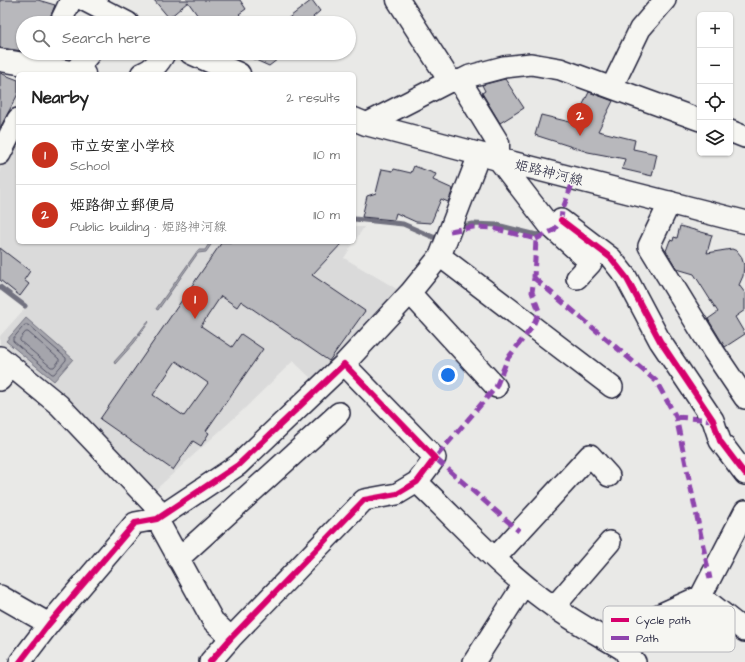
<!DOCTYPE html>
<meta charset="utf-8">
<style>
:root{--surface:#fff;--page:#f2f2f2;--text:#222;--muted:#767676;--line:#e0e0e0;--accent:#c8321e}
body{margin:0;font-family:"Architects Daughter","Klee One",sans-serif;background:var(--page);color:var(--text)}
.controls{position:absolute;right:12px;top:12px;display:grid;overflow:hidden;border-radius:6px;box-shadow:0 1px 3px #0004}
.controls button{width:36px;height:36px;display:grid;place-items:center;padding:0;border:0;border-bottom:1px solid var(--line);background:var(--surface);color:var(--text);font:20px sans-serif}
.you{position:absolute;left:448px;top:375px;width:14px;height:14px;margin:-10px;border:3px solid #fff;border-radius:50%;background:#1a73e8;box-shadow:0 0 0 6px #1a73e833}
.badge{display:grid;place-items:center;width:26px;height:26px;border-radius:50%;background:var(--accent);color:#fff;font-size:13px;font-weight:700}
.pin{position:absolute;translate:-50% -33px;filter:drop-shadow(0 1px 2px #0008)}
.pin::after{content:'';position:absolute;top:21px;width:14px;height:12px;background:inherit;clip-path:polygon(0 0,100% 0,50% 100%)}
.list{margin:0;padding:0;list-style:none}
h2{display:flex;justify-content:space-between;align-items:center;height:52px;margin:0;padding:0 16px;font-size:17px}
h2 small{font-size:13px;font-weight:400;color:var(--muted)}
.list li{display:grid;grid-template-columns:26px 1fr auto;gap:12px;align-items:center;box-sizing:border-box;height:60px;padding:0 16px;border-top:1px solid var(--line)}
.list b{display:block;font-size:15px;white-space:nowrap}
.list p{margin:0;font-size:13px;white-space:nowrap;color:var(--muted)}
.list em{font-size:13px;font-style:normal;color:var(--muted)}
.icon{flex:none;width:22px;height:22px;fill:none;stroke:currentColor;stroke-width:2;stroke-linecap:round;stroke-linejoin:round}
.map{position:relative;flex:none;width:745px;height:662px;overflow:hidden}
.search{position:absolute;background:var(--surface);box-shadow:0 1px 3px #0004;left:16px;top:16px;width:340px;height:44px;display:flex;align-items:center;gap:10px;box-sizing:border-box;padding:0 14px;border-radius:22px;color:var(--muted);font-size:15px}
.panel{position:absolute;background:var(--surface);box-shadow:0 1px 3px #0004;left:16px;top:72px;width:340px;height:172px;border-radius:6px}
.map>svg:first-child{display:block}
.built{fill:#dadada}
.water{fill:#a5a5ac;stroke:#71717f}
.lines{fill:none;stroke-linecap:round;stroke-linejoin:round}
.shore{stroke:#565668;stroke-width:1}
.stream{stroke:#71717f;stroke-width:5}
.building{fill:#b8b8bc;stroke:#22223b;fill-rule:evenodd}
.minor-casing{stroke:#22223b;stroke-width:24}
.major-casing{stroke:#22223b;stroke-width:25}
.minor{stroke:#f6f6f2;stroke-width:21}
.major{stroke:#f6f6f2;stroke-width:22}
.quiet{stroke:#8e44ad;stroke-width:5;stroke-dasharray:10 5;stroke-linecap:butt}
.cycleway-casing{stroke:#f6f6f2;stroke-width:8}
.cycleway{stroke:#d6006c;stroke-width:6}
.labels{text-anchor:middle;stroke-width:3.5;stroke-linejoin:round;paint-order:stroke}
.street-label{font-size:14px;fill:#22223b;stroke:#f6f6f2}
.key{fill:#f6f6f2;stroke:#b6b6bb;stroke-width:1}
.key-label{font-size:11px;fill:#22223b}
</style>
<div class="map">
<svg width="745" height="662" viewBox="0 0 745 662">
<rect width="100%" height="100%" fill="#e9e9e7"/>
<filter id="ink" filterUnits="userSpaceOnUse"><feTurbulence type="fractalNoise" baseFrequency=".025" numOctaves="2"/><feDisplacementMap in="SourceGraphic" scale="8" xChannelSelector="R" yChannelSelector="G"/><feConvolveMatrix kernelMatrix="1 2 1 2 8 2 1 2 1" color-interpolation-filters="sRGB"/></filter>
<g filter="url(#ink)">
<path class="built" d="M18 134V242H354V227H364L344 258 402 292 315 382 293 361 243 410 154 491 70 408 0 346V336L27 306 0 284V169Z"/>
<path class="water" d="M210 242H213L206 252 198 253 158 310 156 309 198 250H205Z
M26 318 73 359 54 381 6 341Z
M148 321 149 322 134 343 115 364 114 362 132 342Z"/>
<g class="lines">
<path class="shore" d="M25 325H28L66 358V360L54 374H52L13 341V339Z
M26 332H28L59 359V361L54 367H51L20 341V339Z"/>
<path class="stream" d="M354 219 403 224 433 237 441 239
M457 227 473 224 497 225 537 235 543 232
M0 287 25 306"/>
</g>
<path class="building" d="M0 0H38L55 5 48 23H23V51L0 48Z
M154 0H240L246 9 239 14 247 23H203L188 2 169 18Z
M312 0 320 11 313 17 317 23H282Z
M240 53H286L269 66Z
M0 73 18 80V94L0 128Z
M505 79 524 108 500 123 482 93 485 91 482 85Z
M589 92 613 101 598 131 635 140 633 149 657 154 652 176 622 169 625 159 588 152 535 135 541 115 574 123Z
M414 166 436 174 433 180 453 189 448 202 441 199 431 223 416 222 396 213 394 220 362 217 367 196 376 193 382 169 393 171 394 169 411 173Z
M680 226 712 235 707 253 732 249 737 251 741 256 744 265 743 276 739 285 745 293V310L735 317 745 334 725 347 708 319 718 312 694 274 677 269 666 251 670 240 673 241 674 237 677 238Z
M222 242H343L312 275 365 311 329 361 241 301 237 307 221 296 201 326 232 347 241 334 263 349 206 431 209 433 201 446 193 441 173 470 100 419ZM176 361 208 383 184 416 153 395Z
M0 248 30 271 24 280 29 284 20 296 0 280Z"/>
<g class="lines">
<g class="minor-casing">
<path id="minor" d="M84 0 128 23
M60 23 71 0
M74 72 90 53
M460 81 470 76 504 67 531 64 560 69 700 120
M612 87 640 29 665 0
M366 124 450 81
M730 131 745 137
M0 154 18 119
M498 159 549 225 591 263 577 278
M670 202 649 246 714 352 745 398
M561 220 611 258 626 277 660 341 713 420 720 441 745 474
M440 256 612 387
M410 293 496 387
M0 357 59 405 154 505 157 519 213 621 231 638
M344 364 410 293 440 256 479 155
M0 380 11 366
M417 482C461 524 503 572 554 607 576 623 601 636 624 650L628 657 635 662
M495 558 590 455 609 476
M178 559 339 413
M0 596 49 624
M701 596 745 631
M554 607 610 542
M624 650 659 615 701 596 745 511
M20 662 49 624 135 523 157 519 238 465 344 364 435 458 417 482 397 494 364 500 231 638 210 662
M474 662 524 584"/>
</g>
<g class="major-casing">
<path id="major" d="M398 0 450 81H460L498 143V159
M191 53 239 74
M0 60 84 74
M142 74C153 70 159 63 164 53
M354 119 366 124 498 159 745 222"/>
</g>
<use href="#minor" class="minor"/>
<use href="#major" class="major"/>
<path class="quiet" d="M450 231 473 227 492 228 536 239 534 278 532 292 539 311 533 326 508 358 496 387 435 458 519 531
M536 239 554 230 561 220 562 211 574 179
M534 278 656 381 676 417 710 579
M676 417 713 420"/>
<g class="cycleway-casing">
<path id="cycleway" d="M561 220 611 258 626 277 660 341 713 420 720 441 745 474
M20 662 49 624 135 523 157 519 238 465 344 364 435 458 417 482 397 494 364 500 231 638 210 662"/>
</g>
<use href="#cycleway" class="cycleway"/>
</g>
</g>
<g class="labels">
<g class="street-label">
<text transform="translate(549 172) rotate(14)" y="5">姫路神河線</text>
</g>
</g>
<rect x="603" y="606" width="132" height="46" rx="6" class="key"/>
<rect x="611" y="618" width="18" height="4" fill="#d6006c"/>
<rect x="611" y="636" width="18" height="4" fill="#8e44ad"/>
<g class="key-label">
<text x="636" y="624">Cycle path</text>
<text x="636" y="642">Path</text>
</g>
</svg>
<div class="controls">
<button>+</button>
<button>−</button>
<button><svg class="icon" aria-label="locate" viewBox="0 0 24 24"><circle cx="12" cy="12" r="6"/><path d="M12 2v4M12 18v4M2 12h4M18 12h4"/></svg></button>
<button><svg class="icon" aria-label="layers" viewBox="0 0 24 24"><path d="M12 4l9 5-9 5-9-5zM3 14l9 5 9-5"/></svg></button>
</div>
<div class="you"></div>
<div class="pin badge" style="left:195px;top:319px">1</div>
<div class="pin badge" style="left:580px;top:136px">2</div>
<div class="search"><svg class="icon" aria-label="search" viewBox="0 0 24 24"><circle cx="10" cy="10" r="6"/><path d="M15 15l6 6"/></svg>Search here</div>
<section class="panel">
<h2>Nearby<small>2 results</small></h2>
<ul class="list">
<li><span class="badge">1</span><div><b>市立安室小学校</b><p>School</p></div><em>110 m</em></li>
<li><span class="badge">2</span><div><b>姫路御立郵便局</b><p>Public building · 姫路神河線</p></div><em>110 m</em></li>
</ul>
</section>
</div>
